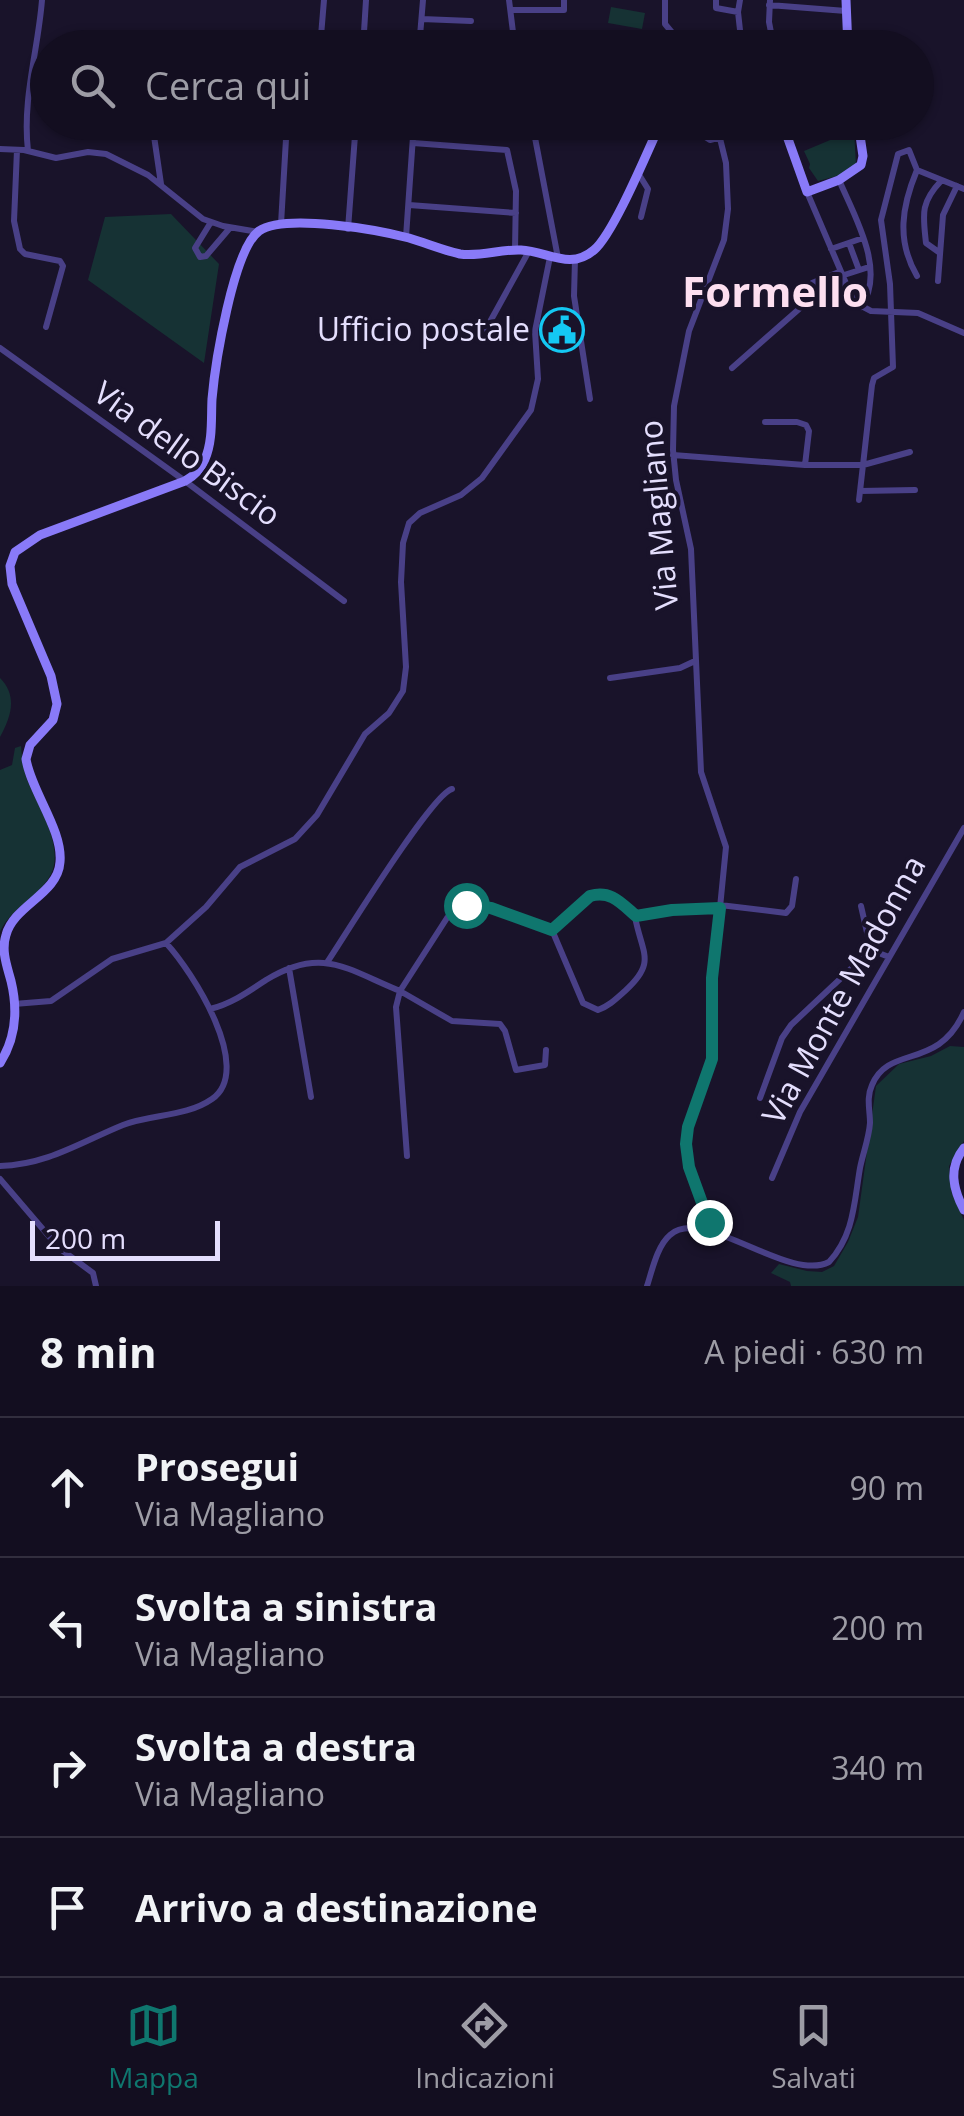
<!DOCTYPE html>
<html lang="it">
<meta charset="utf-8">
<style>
:root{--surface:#130e20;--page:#1c1729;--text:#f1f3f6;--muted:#9d9ca5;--line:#322e3e;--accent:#0f766e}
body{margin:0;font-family:"Open Sans",sans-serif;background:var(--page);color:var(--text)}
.scale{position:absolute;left:30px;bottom:25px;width:190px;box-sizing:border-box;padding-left:10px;border:5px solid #e4defd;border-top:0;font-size:28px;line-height:35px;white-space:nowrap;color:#e4defd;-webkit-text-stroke:8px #19132a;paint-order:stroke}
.stop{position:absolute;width:30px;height:30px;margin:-22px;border:8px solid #0f766e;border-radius:50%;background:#fff}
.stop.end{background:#0f766e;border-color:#fff;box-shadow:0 2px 10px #0008}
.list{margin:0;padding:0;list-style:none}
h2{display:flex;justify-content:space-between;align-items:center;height:130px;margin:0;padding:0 40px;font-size:42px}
h2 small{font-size:32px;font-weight:400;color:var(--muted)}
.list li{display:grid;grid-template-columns:65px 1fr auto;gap:30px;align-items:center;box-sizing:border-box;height:140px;padding:0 40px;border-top:2px solid var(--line)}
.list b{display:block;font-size:38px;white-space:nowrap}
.list p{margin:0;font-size:32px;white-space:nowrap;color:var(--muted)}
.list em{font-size:32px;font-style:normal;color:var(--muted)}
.icon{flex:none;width:55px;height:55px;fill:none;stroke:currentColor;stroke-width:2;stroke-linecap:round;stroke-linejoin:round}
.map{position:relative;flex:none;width:964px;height:1286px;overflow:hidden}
.search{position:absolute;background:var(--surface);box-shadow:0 2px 8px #0004;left:30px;right:30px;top:30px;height:110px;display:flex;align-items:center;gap:25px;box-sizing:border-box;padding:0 35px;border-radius:55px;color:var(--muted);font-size:38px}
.sheet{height:690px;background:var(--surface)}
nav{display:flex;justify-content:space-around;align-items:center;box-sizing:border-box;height:140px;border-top:2px solid var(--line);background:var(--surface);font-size:28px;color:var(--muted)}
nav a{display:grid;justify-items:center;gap:5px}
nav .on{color:var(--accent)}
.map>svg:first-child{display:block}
.green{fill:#163234}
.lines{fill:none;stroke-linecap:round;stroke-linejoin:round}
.street{stroke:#494087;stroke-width:6}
.secondary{stroke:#897af8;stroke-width:9}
.route{stroke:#0f766e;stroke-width:12}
.labels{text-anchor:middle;stroke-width:8;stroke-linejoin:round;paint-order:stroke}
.poi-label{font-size:32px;fill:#e4defd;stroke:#19132a;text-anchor:end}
.street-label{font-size:32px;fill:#e4defd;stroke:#19132a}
.district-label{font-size:42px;font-weight:bold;fill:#fddff0;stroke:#19132a}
</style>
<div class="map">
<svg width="964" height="1286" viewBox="0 0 964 1286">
<rect width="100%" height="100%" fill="#19132a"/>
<path class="green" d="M611 7 645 13 642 29 608 23Z
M854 130 856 165 841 175 818 181 809 168 810 164 804 151Z
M171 214 219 264 204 363 88 280 105 217Z
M0 678C18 696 11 717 0 737Z
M21 746C22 757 23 767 26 777 36 803 65 845 51 874 39 898 11 907 0 932V770L12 765 15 748Z
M950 1046 964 1047V1141L949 1166 952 1194 964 1220V1286H791L790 1282 771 1273 779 1264 807 1271 822 1272 834 1266 848 1242 858 1217 876 1086 899 1064 931 1056Z"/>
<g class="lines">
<path class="street" d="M509 0 515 48
M665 0V24L685 48
M716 0V8L738 12 740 30
M770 0 769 22 774 48
M769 5 846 11
M511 10H564V0
M738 12 740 0
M422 19 471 21
M744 37 749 48
M848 44C866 40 888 36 902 48
M320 48 324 0
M363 48 366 0
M419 48 423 0
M159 122 154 136 161 184
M532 122 558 258
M696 131 710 140 721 137
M413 143 507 150 516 191 515 250
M0 149 24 150 56 158 88 152 106 154 148 175 203 219 223 226 258 232
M17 150 14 221 20 249 25 254 60 261 63 266 46 327
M28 151C22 99 38 51 42 0
M638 173 648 189 641 217
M839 180C854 215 887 271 861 307
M807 192 854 302 871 311 918 313 964 333
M409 205 516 213
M211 222 195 248 200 257 206 256 229 229
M281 224 287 122
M348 229 356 122
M406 237 414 122
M849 243 859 270
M831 249 863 238
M940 253 926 243C923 215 920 203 941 181
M575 259 574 296 590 399
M839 272 812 283 815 295 844 283
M841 276 869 267
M917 276C896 240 902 206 917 170
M938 281 943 215 957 186
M486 329 529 251
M0 348 185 481 344 601
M732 368 815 295
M765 422H797L806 425 809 431 805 465H863L872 385 874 378 893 367 890 284 881 220 898 154 909 150 917 170 964 189
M673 455 805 465
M860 491 915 490
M859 500 863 465 910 452
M610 678 680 668 695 661
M720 905 786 913 792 906 796 879
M861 906 871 950 889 957
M552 930 583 1003 598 1010C609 1006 616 999 625 991 657 962 642 954 635 917
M328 961C346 934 432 794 452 789
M289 968 311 1097
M14 1004 51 1001 112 959 166 943 206 907 240 867 295 839 317 815 365 734 389 713 403 691 406 667 401 582 403 543 409 523 420 513 461 495 482 478 531 410 538 379 535 331 550 257
M210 1009C231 1004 248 992 266 980 322 946 346 969 400 991L447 918 463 906 491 908 552 930 590 896C611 890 621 903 635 917L672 910 720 908
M760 1098 782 1038 791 1025 871 950
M407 1156 396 1007 400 991 452 1021 500 1024 505 1031 516 1070 545 1065 546 1050
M0 1166C47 1165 81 1142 123 1125 152 1114 186 1117 212 1099 255 1069 192 971 166 943
M772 1178 800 1112 964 828
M0 1179 59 1248 93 1273 96 1286
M708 1232 709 1221 689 1167 686 1144 689 1121 713 1054V978L726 847 701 772 691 549 676 480 673 450 674 406 689 331 724 240 728 209 726 163 716 122
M647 1286C652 1271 657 1246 670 1235 703 1205 788 1283 829 1262 854 1235 854 1203 860 1168 863 1153 869 1138 870 1123 870 1110 866 1098 872 1085 889 1044 938 1071 964 1012"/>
<path class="secondary" d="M846 0 848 48
M782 122 807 192 839 180 861 165 863 156 858 122
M0 1063C16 1038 18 1010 11 981 7 966 1 951 6 935 14 905 58 894 60 862 63 830 31 791 26 759L30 745 53 720 57 704 51 676 12 584 10 566 15 552 40 535 185 481C194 476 201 469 205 459 213 441 211 418 212 399 215 365 233 250 259 231 285 213 378 230 409 238 426 243 443 250 460 254 480 257 501 249 521 250 547 251 570 271 594 250 614 233 648 150 661 122
M964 1148C948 1168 953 1189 964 1210"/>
</g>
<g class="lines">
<path class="route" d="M466 905 491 908 552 930 590 896C611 890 621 903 636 916L672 910 720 908 712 978V1059L688 1127 686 1144 689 1167 709 1222"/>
</g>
<defs>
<g id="civic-ring" transform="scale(2.25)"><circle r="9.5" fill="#19132a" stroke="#14c8f3" stroke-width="1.5"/><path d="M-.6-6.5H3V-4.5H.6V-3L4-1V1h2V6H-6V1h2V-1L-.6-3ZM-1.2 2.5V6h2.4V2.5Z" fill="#14c8f3"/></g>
</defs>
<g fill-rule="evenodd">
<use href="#civic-ring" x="562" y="330"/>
</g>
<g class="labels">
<g class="poi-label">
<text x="530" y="341">Ufficio postale</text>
</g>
<g class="street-label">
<text transform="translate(187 454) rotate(36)" y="11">Via dello Biscio</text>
<text transform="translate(659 515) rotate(-95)" y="11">Via Magliano</text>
<text transform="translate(844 990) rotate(-61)" y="11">Via Monte Madonna</text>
</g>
<g class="district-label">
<text x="775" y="307">Formello</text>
</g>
</g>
</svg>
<div class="scale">200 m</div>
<div class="stop" style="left:466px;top:905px"></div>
<div class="stop end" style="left:709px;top:1222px"></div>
<div class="search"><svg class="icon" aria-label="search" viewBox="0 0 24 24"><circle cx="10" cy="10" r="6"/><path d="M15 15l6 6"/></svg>Cerca qui</div>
</div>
<section class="sheet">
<h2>8 min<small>A piedi · 630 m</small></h2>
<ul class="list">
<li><svg class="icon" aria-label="ahead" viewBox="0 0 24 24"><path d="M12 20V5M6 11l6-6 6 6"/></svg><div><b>Prosegui</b><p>Via Magliano</p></div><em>90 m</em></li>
<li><svg class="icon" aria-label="left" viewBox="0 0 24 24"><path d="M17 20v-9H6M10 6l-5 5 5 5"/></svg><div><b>Svolta a sinistra</b><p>Via Magliano</p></div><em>200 m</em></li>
<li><svg class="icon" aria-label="right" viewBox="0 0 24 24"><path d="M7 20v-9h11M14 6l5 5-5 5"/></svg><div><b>Svolta a destra</b><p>Via Magliano</p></div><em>340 m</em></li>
<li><svg class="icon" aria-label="arrive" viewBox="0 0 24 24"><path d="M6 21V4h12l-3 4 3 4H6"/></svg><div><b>Arrivo a destinazione</b></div></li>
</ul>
</section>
<nav>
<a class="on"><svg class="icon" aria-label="map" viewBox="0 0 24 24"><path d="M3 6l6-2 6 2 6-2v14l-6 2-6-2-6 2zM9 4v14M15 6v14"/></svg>Mappa</a>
<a><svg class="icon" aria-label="directions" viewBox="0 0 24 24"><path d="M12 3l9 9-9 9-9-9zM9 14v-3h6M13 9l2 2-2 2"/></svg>Indicazioni</a>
<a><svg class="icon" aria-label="saved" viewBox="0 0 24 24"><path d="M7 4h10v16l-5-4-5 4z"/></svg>Salvati</a>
</nav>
